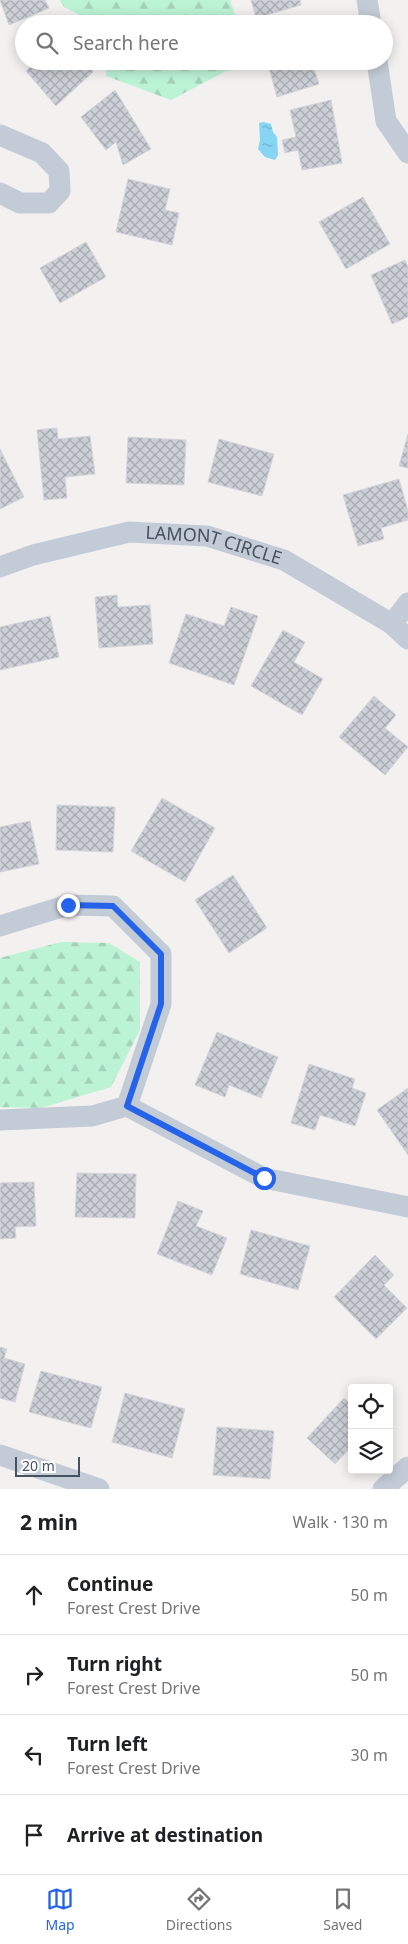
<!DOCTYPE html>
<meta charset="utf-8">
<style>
:root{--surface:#fff;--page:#f2f2f2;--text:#202124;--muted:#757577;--line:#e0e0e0;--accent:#2563eb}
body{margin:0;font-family:"Noto Sans",sans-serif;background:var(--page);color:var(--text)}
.controls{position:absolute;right:15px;bottom:15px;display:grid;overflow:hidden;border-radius:5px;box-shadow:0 2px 12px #0003}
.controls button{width:45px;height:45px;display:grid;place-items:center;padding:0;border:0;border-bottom:1px solid var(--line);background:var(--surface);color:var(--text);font:25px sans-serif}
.scale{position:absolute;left:15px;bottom:12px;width:65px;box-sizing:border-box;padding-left:5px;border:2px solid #46525f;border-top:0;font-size:14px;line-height:18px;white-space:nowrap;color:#46525f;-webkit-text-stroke:4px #fff;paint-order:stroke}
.stop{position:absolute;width:15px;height:15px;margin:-11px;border:4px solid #2563eb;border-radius:50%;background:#fff}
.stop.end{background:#2563eb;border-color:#fff;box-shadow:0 1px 5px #0008}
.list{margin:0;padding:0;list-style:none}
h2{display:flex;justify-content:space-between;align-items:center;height:65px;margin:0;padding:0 20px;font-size:21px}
h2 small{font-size:16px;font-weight:400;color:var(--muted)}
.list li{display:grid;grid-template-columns:32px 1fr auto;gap:15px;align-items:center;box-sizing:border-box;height:80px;padding:0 20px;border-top:1px solid var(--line)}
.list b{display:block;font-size:19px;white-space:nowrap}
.list p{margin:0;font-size:16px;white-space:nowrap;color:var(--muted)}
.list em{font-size:16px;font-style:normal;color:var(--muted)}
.icon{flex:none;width:28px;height:28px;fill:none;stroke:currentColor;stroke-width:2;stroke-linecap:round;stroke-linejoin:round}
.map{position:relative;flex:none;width:408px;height:1489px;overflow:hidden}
.search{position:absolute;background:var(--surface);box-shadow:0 2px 12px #0003;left:15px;right:15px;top:15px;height:55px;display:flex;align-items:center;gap:12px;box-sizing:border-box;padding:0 18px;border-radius:28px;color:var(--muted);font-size:19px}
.sheet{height:385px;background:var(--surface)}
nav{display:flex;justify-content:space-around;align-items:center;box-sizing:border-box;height:70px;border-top:1px solid var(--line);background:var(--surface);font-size:14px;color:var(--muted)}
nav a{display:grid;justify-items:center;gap:2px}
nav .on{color:var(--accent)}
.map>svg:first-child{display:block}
.forest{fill:url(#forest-firs)}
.water{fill:url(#water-ripples)}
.building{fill:url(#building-cross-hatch);stroke:#d4d5dc}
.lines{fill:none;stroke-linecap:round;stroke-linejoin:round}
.minor{stroke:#c3cbd6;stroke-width:21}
.route{stroke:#2563eb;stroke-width:6}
.labels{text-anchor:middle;stroke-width:4;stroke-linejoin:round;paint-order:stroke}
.street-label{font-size:18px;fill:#46525f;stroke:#fff}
</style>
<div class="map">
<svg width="408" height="1489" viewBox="0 0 408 1489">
<defs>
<pattern id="forest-firs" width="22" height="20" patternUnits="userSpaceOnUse" patternTransform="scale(1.25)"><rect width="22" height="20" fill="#bcf3d5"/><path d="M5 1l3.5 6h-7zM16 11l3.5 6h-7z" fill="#a3d2b9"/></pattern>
<pattern id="water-ripples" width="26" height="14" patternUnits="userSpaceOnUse" patternTransform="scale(1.25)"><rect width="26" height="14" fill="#85d5f3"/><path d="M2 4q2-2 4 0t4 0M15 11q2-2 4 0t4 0" fill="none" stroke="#6fafc8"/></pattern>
<pattern id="building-cross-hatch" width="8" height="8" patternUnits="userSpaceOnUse" patternTransform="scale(1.25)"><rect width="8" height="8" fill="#cccfd5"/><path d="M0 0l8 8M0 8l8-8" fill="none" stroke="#a7abb0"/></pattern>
</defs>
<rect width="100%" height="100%" fill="#f3f0f0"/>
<path class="forest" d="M60 0H230L238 24H97L64 7Z
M107 61H252L254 67 226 71 171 100 106 76Z
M61 942 109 943 140 962V1030L111 1087 41 1108 0 1107V958Z"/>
<path class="water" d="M263 122 271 124 273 132 277 137 278 155 275 160 265 157 258 149 260 140 259 123Z"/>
<path class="building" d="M0 0H45L49 8 9 25Z
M251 0H300L301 5 256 18Z
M37 61H84L93 72 56 106 26 71Z
M267 61H328V62L313 66 319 84 277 97Z
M115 90 151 149 123 165 116 142 106 150 81 117Z
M331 100 342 163 302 170 298 150 285 153 282 140 296 137 290 110Z
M128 179 170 189 165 210 179 213 172 245 116 232Z
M363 197 390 244 346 269 319 222Z
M86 242 106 277 60 303 40 268Z
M405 260 408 267V317L392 324 371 275Z
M57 428 58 439 90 436 95 474 65 477 67 498 44 500 37 430Z
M408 434V468L399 466Z
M128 437 186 440 184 485 126 483Z
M219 439 274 454 262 496 208 482Z
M0 449 24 497 0 509Z
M399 479 408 511V520L381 528 384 539 358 546 343 495Z
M117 595 118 607 150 605 153 644 99 648 95 597Z
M231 607 258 616 234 685 169 663 186 614 224 626Z
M50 616 59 657 0 670V627Z
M283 630 305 642 294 662 323 679 302 715 251 686Z
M374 696 396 715 385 728 408 747 385 775 339 737Z
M162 798 215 828 185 882 131 851Z
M57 805 115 807 113 852 56 850Z
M30 821 39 864 0 872V827Z
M233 875 267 928 229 953 195 900Z
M217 1032 278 1057 261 1098 229 1085 225 1097 195 1085Z
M309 1064 355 1079 352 1088 366 1093 355 1126 320 1115 315 1130 291 1123Z
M408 1088V1155L377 1110Z
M77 1173 136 1174 135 1218 75 1217Z
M34 1182 36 1226 15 1227 16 1238 0 1239V1183Z
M178 1201 203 1211 196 1226 227 1238 212 1275 157 1254Z
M251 1230 310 1246 298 1290 240 1274Z
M375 1255 394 1275 384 1285 407 1308 376 1339 334 1297Z
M0 1347 7 1349 4 1358 25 1364 15 1402 0 1398Z
M41 1371 102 1387 91 1428 29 1412Z
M125 1393 185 1409 172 1458 112 1442Z
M344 1398 352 1405V1446L335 1464 307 1438Z
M217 1427 274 1431 270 1479 213 1475Z"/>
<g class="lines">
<g class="minor">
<path d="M367 0 371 24"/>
<path d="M377 61 386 121 408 153"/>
<path d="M0 135 42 153 59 171 60 191 49 203H20L0 193"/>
<path id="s1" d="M0 567 33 555 129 532 207 536 284 560 392 624 408 639"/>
<path d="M392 624 408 603"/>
<path d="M0 926 68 905 113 906 161 954V1004L127 1106"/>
<path d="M0 1120 92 1116 127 1106 264 1178 408 1207"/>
<path d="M0 1455 99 1489"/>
<path d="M383 1489 408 1467"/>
</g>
</g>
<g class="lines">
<path class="route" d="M68 905 113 906 161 954V1004L127 1106 264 1178"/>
</g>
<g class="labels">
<g class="street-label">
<text dy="6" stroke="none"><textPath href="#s1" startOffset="220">LAMONT CIRCLE</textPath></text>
</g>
</g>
</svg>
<div class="controls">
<button><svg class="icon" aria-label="locate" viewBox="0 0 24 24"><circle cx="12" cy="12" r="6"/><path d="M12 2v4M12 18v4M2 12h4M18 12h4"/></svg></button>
<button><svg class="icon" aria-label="layers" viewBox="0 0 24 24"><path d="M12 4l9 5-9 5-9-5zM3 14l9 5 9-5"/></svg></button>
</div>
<div class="scale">20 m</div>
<div class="stop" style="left:264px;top:1178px"></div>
<div class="stop end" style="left:68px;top:905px"></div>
<div class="search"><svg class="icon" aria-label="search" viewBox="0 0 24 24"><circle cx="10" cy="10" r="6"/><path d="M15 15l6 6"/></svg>Search here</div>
</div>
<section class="sheet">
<h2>2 min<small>Walk · 130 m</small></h2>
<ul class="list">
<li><svg class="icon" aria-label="ahead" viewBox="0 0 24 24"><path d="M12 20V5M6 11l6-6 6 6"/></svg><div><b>Continue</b><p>Forest Crest Drive</p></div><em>50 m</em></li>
<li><svg class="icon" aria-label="right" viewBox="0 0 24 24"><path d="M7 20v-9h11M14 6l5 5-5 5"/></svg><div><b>Turn right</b><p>Forest Crest Drive</p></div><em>50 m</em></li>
<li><svg class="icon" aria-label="left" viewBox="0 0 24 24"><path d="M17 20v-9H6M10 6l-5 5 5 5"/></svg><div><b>Turn left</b><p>Forest Crest Drive</p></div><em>30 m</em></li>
<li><svg class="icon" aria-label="arrive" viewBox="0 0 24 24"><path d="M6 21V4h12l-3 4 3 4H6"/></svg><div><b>Arrive at destination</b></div></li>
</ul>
</section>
<nav>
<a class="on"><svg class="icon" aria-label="map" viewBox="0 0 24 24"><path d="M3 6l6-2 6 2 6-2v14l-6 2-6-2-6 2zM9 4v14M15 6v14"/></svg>Map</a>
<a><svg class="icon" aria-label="directions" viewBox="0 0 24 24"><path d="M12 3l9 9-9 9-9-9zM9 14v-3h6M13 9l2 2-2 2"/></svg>Directions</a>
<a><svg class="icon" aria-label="saved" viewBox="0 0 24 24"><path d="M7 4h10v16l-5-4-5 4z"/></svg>Saved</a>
</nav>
